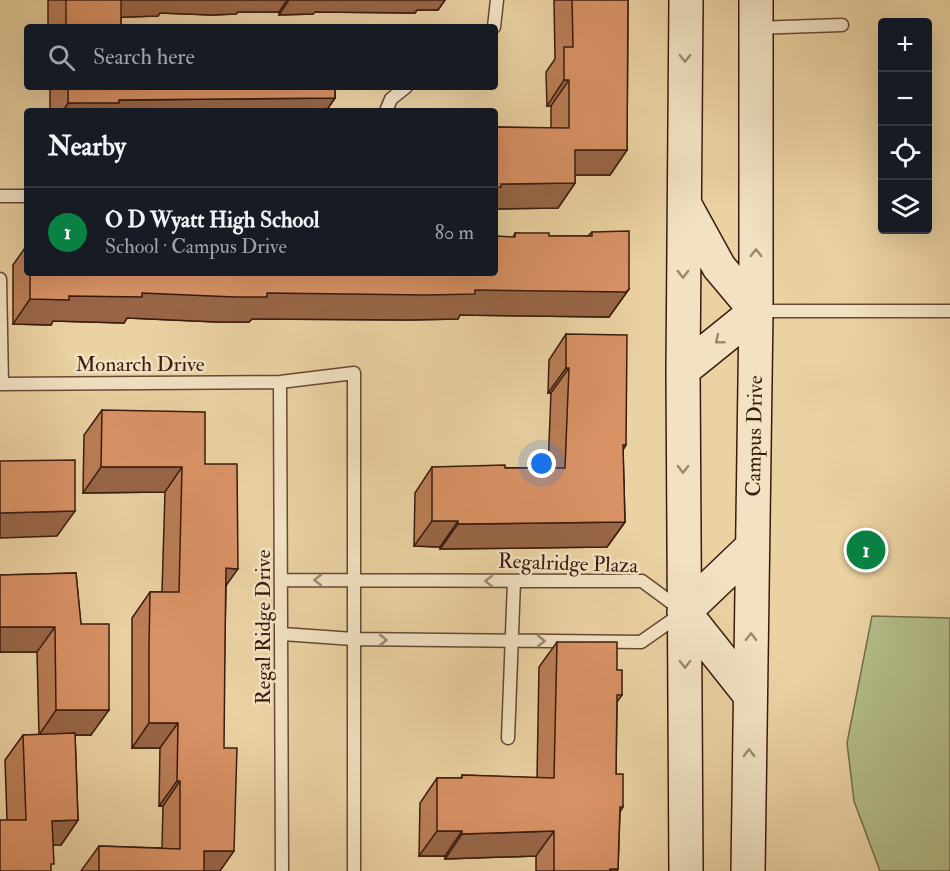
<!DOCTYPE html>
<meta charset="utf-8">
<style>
:root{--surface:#171b24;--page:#20242c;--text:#f1f3f6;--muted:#9ea1a6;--line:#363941;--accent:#0b8043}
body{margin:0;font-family:"IM FELL Double Pica",serif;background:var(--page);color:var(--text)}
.controls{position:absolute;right:18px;top:18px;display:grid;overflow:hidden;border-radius:6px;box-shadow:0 6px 24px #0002}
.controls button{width:54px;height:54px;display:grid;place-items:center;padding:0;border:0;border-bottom:2px solid var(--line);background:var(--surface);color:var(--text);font:30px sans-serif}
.you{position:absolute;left:542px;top:464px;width:21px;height:21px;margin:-15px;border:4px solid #fff;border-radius:50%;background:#1a73e8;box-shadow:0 0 0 9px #1a73e833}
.badge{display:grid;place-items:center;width:39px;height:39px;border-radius:50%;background:var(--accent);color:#fff;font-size:20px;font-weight:700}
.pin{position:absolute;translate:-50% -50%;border:3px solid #fff;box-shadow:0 2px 6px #0006}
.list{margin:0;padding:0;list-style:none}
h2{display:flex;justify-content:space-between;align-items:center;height:78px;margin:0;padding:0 24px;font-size:26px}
h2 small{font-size:20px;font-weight:400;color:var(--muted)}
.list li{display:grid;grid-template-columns:39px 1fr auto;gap:18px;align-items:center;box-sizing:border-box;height:90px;padding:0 24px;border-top:2px solid var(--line)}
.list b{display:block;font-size:22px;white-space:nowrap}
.list p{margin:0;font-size:20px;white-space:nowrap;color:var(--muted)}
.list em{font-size:20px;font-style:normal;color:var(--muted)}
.icon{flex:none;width:33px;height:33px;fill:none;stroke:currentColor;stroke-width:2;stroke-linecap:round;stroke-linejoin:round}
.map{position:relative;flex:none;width:950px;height:871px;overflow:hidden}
.search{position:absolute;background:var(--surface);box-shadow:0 6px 24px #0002;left:24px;top:24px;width:474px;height:66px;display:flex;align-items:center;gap:15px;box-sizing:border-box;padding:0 21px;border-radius:6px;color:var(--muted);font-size:22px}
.panel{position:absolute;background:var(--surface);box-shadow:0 6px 24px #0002;left:24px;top:108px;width:474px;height:168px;border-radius:6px}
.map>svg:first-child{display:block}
.green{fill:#b3bd88;stroke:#766c4c;stroke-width:1.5}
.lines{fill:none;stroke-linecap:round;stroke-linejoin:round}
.service-casing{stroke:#664934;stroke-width:15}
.secondary-casing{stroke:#3a1b0f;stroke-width:36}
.service{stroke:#f2e2c3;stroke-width:12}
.secondary{stroke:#f2e2c3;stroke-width:33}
.wall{fill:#bb7e57;stroke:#3a1b0f;stroke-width:1.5}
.shaded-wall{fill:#986647;stroke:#3a1b0f;stroke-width:1.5}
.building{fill:#d99265;stroke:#3a1b0f;stroke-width:1.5}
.oneway{stroke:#9f8872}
.labels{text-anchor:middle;stroke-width:5;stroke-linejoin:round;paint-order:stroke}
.street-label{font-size:21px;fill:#3a1b0f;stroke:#f2e2c3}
</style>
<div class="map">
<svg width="950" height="871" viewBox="0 0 950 871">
<rect width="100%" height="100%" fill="#ebd2a2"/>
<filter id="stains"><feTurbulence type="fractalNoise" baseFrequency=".00333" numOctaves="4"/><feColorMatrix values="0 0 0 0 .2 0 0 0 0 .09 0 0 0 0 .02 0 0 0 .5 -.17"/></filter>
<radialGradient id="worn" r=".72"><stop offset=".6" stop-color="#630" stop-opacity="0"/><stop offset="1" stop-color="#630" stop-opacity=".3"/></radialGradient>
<path class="green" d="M872 616 950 618V871H880L854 801 847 743Z"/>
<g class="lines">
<g class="service-casing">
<path id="service" d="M494 27 497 0
M756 28 842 25
M386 111 391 99 406 87
M0 196H27
M0 279 2 384
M757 311H950
M280 382 282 871
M0 384 280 382 354 373V871
M283 580 642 581 684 612 641 642 353 639 283 634
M508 738 514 581"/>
</g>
<g class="secondary-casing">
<path id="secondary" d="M683 370 756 311 719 267 686 207
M750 695 684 612 752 547
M686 871 683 370 686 0
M748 871 756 311V0"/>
</g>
<use href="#service" class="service"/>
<use href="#secondary" class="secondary"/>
</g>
<path class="wall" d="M48 0H445L438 10H417L415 13 315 12 313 14 279 15V12H238L236 14 212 15 160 13 158 16 121 17V27H48Z
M554 0H628L627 150 610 175H575V183L558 208 495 209V127L551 128V106H547L546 72 555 59Z
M50 87H335V98L326 111H50Z
M592 232 629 289 609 317 460 315 458 319 409 320 252 319 249 322H217L127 318 124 323 53 321 51 325 13 324V265L27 245V273H495L515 233 549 236H588Z
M566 334 626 445 623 450 625 522 607 547 440 549V547L414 546 415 493 432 467 548 468 551 393H548L549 360Z
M102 410 205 464 226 585 220 871H81L99 846 162 848 163 806H159L160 748H132V618L150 592H162L165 492 83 493 84 435Z
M76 573 91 735H75L78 820 61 845 7 820 5 760 23 735H39L37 652H0V575Z
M557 642 617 670 622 695 617 702 616 774 623 807 620 812 618 869 617 871H536V856L445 859V856H419L420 803 437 778H461L462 775 537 778 539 667Z"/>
<path class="shaded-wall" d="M116 0H287L279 12H238L236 14 212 15 160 13 158 16 103 18Z
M289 0H445L438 10H417L415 13 315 12 313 14 279 15Z
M564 80H569L551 106H547Z
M335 98 326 111H63L68 103 119 100Z
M575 150H627L610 175H557Z
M575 183 558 208 495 209V187L501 184Z
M629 289 609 317 460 315 458 319 409 320 252 319 249 322H217L127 318 124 323 53 321 51 325 13 324 30 299 69 296 142 293H267L475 290Z
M566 368H569L551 393H548Z
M101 467H182L165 492 83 493Z
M75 511 57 536 0 538V513Z
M432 521H458L440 547 414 546Z
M625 522 607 547 440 549 458 524Z
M226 568 238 569 220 594Z
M0 627H55L37 652H0Z
M56 710H109L91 735H39Z
M149 723H178L160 748H132Z
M177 781H180L163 806H159Z
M78 820 61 845 35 846 52 821Z
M437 831H462L445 856H419Z
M554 831 536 856 445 859 462 834Z
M204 851H234L220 871H190Z
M610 869H618L617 871H608Z"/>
<path class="building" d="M66 0H121V27H66Z
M572 0H628L627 150H575V183L501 184V187H495V127L569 128V80H564V47H573Z
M68 87H335V98L119 100V103H68Z
M629 231V289L626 292 475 290V294L427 295 267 293V297H235L142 293V297L69 296V300L30 299V273H495V236L515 237V233H549V236H592V232Z
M566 334 627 335 626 445H623L625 522 458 524V521H432V467L505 465V468H565L569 368H566Z
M102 410 205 412V464H237L238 569 226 568 225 646 224 748H237L234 851H204V871H99V846L180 849V781H177L178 723H149V646L150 592H179L182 467H101Z
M75 460V511L0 513V461Z
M76 573 81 624H109V710H56L55 627H0V575Z
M557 642H617V670H622V695H617L616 774H623V807H620L618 869H610V871H554V831L462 834V831H437V778H462V775L554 778Z
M75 733 78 820 52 821 54 864H51V871H0V820H26L23 735Z"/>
<defs><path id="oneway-chevron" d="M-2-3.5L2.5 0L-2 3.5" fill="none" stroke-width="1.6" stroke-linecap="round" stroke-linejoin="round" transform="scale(1.5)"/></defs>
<g class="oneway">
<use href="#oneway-chevron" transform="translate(685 58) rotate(91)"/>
<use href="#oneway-chevron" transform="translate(756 253) rotate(-90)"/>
<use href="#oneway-chevron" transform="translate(683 274) rotate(90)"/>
<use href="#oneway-chevron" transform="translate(719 340) rotate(141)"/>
<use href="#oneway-chevron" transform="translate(683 469) rotate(90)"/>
<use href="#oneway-chevron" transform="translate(318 580) rotate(-180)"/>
<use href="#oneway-chevron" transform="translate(489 581) rotate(180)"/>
<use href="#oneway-chevron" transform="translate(751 637) rotate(-89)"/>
<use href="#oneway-chevron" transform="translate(383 640)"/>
<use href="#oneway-chevron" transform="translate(541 641)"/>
<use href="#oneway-chevron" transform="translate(685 664) rotate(90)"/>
<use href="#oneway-chevron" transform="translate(749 753) rotate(-90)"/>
</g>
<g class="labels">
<g class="street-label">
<text x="140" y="371">Monarch Drive</text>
<text transform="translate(754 436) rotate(-89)" y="7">Campus Drive</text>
<text transform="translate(568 563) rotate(2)" y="7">Regalridge Plaza</text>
<text transform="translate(263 627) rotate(-90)" y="7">Regal Ridge Drive</text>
</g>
</g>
<rect width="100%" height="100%" filter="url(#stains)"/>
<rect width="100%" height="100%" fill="url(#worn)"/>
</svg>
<div class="controls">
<button>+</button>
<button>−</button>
<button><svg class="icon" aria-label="locate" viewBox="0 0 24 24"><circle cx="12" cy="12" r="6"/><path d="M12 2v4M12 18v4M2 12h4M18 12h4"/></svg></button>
<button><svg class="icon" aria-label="layers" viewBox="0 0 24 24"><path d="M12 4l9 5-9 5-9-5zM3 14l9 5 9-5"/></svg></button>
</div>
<div class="you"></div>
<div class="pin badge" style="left:866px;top:550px">1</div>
<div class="search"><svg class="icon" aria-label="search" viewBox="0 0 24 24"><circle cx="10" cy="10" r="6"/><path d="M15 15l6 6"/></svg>Search here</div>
<section class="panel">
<h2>Nearby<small></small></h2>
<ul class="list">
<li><span class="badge">1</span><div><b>O D Wyatt High School</b><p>School · Campus Drive</p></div><em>80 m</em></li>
</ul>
</section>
</div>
